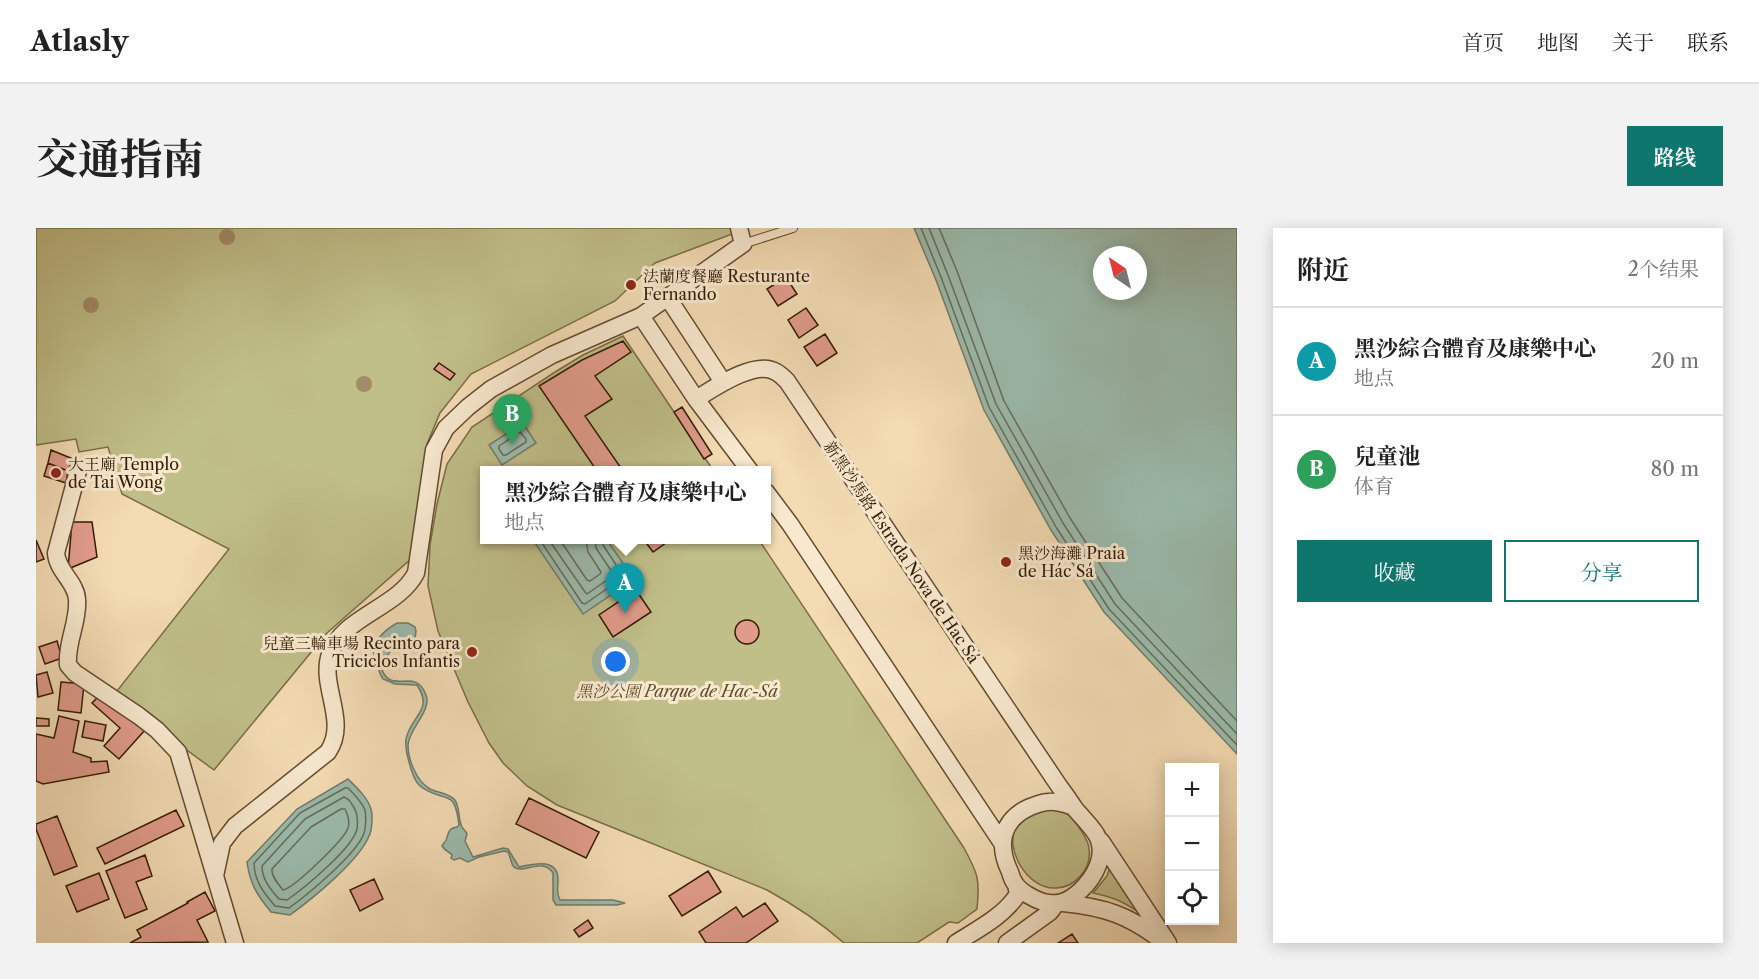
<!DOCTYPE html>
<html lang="zh">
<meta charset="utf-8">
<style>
:root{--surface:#fff;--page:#f2f2f2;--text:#222;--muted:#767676;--line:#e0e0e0;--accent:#0f766e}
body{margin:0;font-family:"Libre Caslon Text","Noto Serif SC",serif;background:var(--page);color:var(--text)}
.controls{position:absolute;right:18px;bottom:18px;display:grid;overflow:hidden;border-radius:0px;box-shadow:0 3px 15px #0003}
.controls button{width:54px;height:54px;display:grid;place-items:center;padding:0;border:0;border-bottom:2px solid var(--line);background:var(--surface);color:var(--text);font:30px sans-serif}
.compass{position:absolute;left:1057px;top:18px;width:54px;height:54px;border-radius:50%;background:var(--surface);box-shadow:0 3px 15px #0003;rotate:325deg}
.you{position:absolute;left:580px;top:434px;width:21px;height:21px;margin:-15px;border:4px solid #fff;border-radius:50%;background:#1a73e8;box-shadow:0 0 0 9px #1a73e833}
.badge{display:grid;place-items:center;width:39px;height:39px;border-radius:50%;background:var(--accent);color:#fff;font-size:20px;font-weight:700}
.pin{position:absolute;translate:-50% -50px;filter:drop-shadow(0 2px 3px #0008)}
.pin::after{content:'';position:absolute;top:32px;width:21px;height:18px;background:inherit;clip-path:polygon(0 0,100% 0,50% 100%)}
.popup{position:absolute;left:444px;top:238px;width:291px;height:78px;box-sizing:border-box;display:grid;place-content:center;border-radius:0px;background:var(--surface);filter:drop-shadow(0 2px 4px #0005);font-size:20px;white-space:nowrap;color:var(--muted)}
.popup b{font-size:22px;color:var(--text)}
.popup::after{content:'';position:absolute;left:50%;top:100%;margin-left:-12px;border:12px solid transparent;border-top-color:var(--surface)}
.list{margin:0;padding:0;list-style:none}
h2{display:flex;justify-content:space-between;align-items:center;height:78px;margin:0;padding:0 24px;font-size:26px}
h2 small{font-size:20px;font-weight:400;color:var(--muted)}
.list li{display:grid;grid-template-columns:39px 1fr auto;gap:18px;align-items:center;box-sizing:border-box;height:108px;padding:0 24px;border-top:2px solid var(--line)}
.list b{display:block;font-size:22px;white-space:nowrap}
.list p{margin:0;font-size:20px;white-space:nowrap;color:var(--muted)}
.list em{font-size:20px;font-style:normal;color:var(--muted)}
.actions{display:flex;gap:12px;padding:18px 24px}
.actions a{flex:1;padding:14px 0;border:2px solid var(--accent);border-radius:0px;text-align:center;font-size:21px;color:var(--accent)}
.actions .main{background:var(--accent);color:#fff}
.icon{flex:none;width:33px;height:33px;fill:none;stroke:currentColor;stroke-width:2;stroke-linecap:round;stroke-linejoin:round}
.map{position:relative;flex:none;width:1201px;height:715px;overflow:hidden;border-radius:0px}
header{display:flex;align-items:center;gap:36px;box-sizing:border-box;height:84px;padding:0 30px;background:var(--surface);border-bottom:2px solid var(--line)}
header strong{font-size:28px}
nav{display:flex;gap:33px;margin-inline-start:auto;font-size:21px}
.intro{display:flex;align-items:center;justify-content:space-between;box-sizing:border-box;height:144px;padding:0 36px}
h1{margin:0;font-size:42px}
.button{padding:15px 27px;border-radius:0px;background:var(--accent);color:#fff;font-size:21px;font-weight:700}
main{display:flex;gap:36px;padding:0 36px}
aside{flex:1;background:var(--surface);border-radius:0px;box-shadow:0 3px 15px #0003}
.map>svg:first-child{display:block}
.green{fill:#c0be89;stroke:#7a6c46;stroke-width:1.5}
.water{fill:#9bbbad;stroke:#727b69;stroke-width:1.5;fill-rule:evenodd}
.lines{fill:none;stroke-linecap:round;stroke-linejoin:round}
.shore{stroke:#686b58;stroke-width:1.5}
.building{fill:#e09b8b;stroke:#341b03;stroke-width:1.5}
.lane-casing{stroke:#644b2f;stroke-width:10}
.street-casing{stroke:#644b2f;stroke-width:19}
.lane{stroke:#f7e8ce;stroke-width:8}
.street{stroke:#f7e8ce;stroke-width:16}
.tree{fill:#a18c69}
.poi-dot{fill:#8f2418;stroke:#f7e8ce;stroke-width:2}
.labels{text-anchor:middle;stroke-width:6;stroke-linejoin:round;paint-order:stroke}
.poi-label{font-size:16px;fill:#341b03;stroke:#f7e8ce;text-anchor:start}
.street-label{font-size:16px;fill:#341b03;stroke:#f7e8ce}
.park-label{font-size:16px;font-style:italic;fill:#5e4c2b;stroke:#f7e8ce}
</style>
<header>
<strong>Atlasly</strong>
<nav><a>首页</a><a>地图</a><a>关于</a><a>联系</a></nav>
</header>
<div class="intro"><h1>交通指南</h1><a class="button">路线</a></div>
<main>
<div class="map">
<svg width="1201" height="715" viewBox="0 0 1201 715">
<rect width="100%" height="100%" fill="#f3dbb4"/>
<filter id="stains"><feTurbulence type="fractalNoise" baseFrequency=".00333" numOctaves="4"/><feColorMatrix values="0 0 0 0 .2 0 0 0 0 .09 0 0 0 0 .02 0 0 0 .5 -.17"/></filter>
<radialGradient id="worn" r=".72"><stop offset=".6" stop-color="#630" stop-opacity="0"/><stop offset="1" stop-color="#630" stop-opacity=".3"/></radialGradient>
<path class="green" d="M0 0H712L619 35 579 73 435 146 404 185 391 216 376 330 291 405 178 542 77 468 193 321 86 266 72 219 43 224 40 211 0 217Z
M587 108 677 242 448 243V312H723L928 620C942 646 944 651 941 681L922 695 913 694 881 715H808C783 693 760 678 731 662L521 577 491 558 467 535 453 515 432 474 402 403 392 358 394 317 401 276 411 236 436 199 519 144 547 127Z
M1001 580C1026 582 1032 581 1046 604 1049 609 1053 615 1053 621 1056 641 1038 661 1018 660 991 660 968 621 980 598 984 591 994 585 1001 580Z
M1074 639 1107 687C1088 674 1080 670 1057 665L1071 648Z"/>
<path class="water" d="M878 0H1201V526L1068 384 1015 302 948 182 900 52ZM1066 27H1102V63H1066Z
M487 195 500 215 466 237 453 217Z
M497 312H571L598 351 547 386Z
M361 395H372L379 399 380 403 379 411C372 414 364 415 358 419 352 423 352 431 344 435 352 472 379 436 390 467 396 483 373 500 372 517 372 532 381 554 394 561 402 565 413 565 419 572 424 580 422 591 426 599 427 601 430 603 431 606L429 613 437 629 467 620 472 621 483 639C497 636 523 629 522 653 522 661 520 665 524 672H577L589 675 581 677H520L517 672V645C506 628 486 648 477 638 475 634 474 628 472 624L468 623 443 629 432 634 424 630 418 632 415 630 416 627C414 624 409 623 406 618 407 616 409 614 410 612 413 605 412 600 421 599L423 597C422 590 421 580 417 574 414 570 409 569 405 568 383 561 379 557 373 534 371 527 369 518 370 511 375 487 398 483 381 457L359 456 347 451C343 446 343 440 340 433 332 417 347 403 361 395Z
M312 551C320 559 332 570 335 581 337 587 336 603 333 608 323 633 276 671 254 687L235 684C221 667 214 656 211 634L261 581Z"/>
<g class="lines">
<path class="shore" d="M885 0 905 49 953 179 1020 299 1073 381 1201 517
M893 0 912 47 960 176 1027 295 1079 376 1201 506
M903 0 921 43 968 173 1034 290 1086 370 1201 493
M484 204 490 211V214L470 227H467L463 221V218Z
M504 312 546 375 549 376 588 349 567 317 566 312
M513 312 549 364 551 366 578 347 560 320 559 312
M524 312 551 352 554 353 564 346 565 344 552 324 550 312
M309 560H312C318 566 326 574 329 582 330 587 330 600 328 605 322 625 270 668 253 680L239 678C228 665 218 653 218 635L264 585Z
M308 569C313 571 314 573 317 578 322 585 322 593 321 601 317 620 267 661 251 672L243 671C234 661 226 651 226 638L269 591Z
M305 581H309C312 587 314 593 312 600 308 612 258 660 247 662 242 656 235 648 236 641L275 599Z"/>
</g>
<path class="building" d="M750 49 761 66 742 78 731 61Z
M770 80 782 97 763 110 752 92Z
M789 106 801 125 781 138 768 119Z
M587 113 595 124 559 148 576 171 549 188 587 243H561L503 158 546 132Z
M403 135 419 146 414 152 398 141Z
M646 179 676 226 668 231 638 184Z
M15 222 37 231 32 243 12 235Z
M12 235 32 243 30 255 8 248Z
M36 294H56L61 329 32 341Z
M0 312 8 331 0 334Z
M608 312H634L617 324Z
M600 362 615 384 577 409 563 387Z
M699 404a12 12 0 1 1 24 0a12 12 0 1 1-24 0Z
M21 413 26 430 9 436 3 419Z
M11 444 17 465 2 469 0 447Z
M25 454 48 456 45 485 22 482Z
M66 465 109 502 83 531 68 518 84 500 56 475Z
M23 488 43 493 37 524 55 530V534L71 533 73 544 7 556 0 553V506L18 510Z
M0 490 13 491V498H0Z
M49 493 70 497 67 513 46 509Z
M493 570 563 604 550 630 480 596Z
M140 582 148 598 69 636 61 620Z
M21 588 41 638 18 647 0 601V596Z
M109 627 116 648 100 654 111 681 89 690 70 643Z
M672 643 685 664 646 688 633 668Z
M63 645 73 671 41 684 30 658Z
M338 651 347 671 324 683 314 662Z
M169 664 179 683 161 692 172 714 94 715 105 709 101 702 152 675 151 674Z
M729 675 742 693 710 715H670L663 704 700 679 707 689Z
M552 692 557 700 543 709 538 702Z
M1036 706 1042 715H1022Z"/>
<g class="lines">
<g class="lane-casing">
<path id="lane" d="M707 16 757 0"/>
</g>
<g class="street-casing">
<path id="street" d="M632 70 687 154
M605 88 660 171 714 243
M660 171C678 160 720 131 740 144 744 146 748 150 751 153L1023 558C1029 566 1034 573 1039 581 1046 589 1054 597 1060 606 1072 626 1059 649 1044 663 1033 673 1022 678 1007 674 998 671 985 664 980 657 977 653 975 648 974 644 961 617 965 592 994 579 1000 577 1006 574 1012 574 1022 573 1029 576 1038 579
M43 239 20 325C21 343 40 354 41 371 43 394 30 414 32 437L39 445 103 488 121 502 142 524 199 715
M730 264 754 296 966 615
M1065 613 1132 715
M179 648 186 615 199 598 292 524C313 493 283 458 294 426 307 388 362 380 380 345L398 222 410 200 432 179 455 161 516 127 605 88 707 16 703 0
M1027 675C1068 679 1093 687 1126 713
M920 715C942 701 968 688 982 666L980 657
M971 715 1014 684 1020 676"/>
</g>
<use href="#lane" class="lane"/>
<use href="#street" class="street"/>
</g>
<g class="tree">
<circle cx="191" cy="9" r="8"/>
<circle cx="55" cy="77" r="8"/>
<circle cx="328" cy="156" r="8"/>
</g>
<g class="poi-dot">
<circle cx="595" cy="57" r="6"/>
<circle cx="20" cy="245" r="6"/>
<circle cx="970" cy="334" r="6"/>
<circle cx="436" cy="424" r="6"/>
</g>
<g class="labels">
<g class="poi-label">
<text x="607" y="54">法蘭度餐廳 Resturante<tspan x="607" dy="18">Fernando</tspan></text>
<text x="32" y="242">大王廟 Templo<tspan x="32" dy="18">de Tai Wong</tspan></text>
<text x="982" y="331">黑沙海灘 Praia<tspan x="982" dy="18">de Hác Sá</tspan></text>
<text x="424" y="421" text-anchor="end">兒童三輪車場 Recinto para<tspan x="424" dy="18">Triciclos Infantis</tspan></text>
</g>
<g class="street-label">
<text transform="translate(866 324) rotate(56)" y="6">新黑沙馬路 Estrada Nova de Hac Sá</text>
</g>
<g class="park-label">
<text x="641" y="469">黑沙公園 Parque de Hac-Sá</text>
</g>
</g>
<rect width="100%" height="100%" filter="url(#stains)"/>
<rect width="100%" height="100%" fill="url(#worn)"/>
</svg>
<div class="controls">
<button>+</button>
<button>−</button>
<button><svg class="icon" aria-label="locate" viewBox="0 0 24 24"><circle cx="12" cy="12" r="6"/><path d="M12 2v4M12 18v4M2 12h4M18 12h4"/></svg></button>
</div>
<svg class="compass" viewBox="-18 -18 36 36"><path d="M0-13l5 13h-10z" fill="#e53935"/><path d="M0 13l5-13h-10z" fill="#767676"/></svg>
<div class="you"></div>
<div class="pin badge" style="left:589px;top:385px;background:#0f9aa8">A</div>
<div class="popup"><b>黑沙綜合體育及康樂中心</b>地点</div>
<div class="pin badge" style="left:476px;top:216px;background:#2e9e5b">B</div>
</div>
<aside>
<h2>附近<small>2个结果</small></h2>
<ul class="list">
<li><span class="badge" style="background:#0f9aa8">A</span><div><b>黑沙綜合體育及康樂中心</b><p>地点</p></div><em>20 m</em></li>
<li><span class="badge" style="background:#2e9e5b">B</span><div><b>兒童池</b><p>体育</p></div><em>80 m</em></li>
</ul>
<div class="actions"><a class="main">收藏</a><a>分享</a></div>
</aside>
</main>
